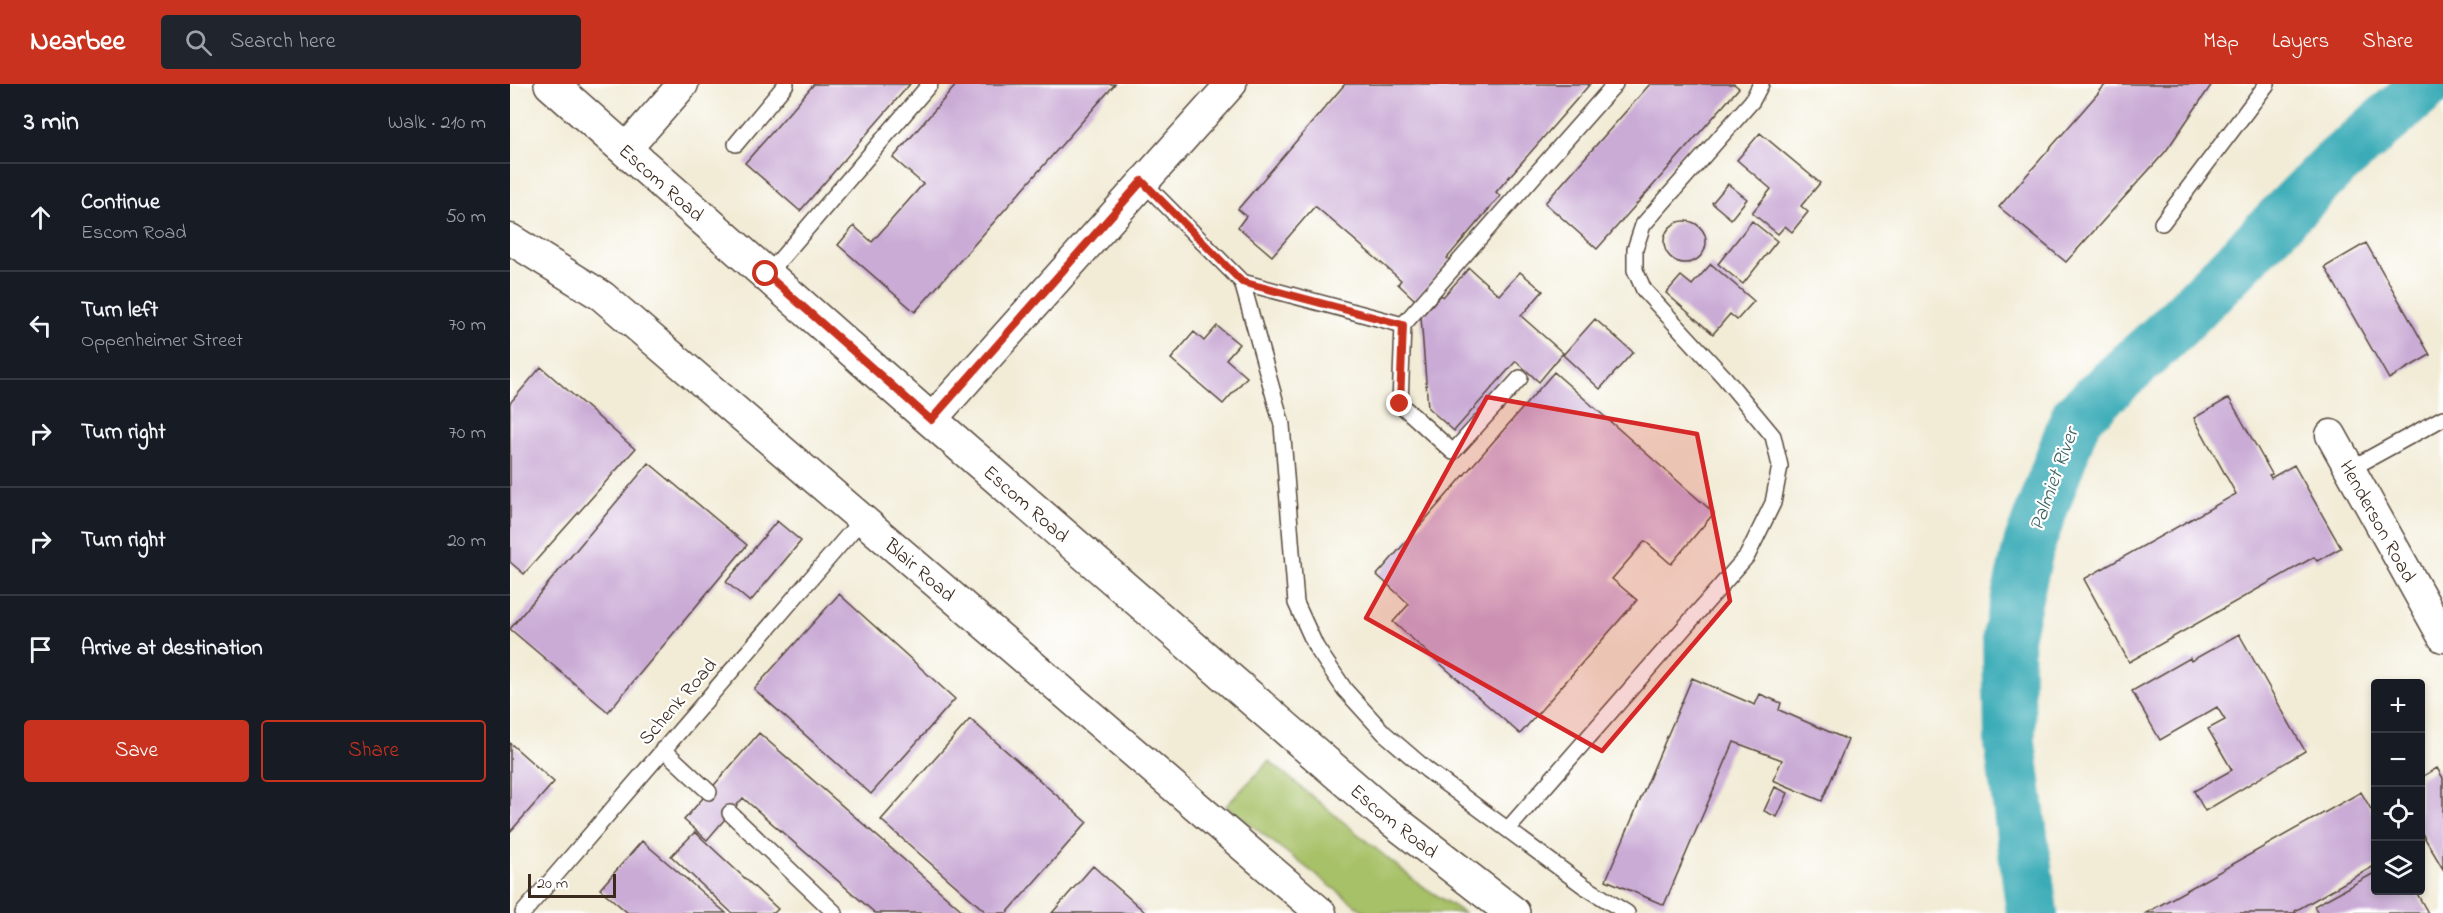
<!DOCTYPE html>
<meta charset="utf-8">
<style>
:root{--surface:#171b24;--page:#20242c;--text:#f1f3f6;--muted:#9ea1a6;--line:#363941;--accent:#c8321e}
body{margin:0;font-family:"Indie Flower",sans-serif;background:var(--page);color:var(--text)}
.controls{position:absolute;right:18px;bottom:18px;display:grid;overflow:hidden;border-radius:6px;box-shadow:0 3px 9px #0003}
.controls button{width:54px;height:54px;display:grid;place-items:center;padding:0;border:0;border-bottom:2px solid var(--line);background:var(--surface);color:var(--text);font:30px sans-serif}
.scale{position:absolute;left:18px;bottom:15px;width:88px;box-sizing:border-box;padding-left:6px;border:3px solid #3b2a1e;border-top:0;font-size:16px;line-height:21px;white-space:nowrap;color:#3b2a1e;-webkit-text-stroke:4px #fff;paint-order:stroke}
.stop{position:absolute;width:18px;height:18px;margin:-14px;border:4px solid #c8321e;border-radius:50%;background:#fff}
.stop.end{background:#c8321e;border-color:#fff;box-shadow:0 2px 6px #0008}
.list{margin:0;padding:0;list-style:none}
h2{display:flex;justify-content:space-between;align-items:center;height:78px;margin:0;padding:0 24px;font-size:26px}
h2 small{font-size:20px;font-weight:400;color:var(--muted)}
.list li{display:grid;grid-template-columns:39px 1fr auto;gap:18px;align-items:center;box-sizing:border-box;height:108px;padding:0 24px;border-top:2px solid var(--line)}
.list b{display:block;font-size:22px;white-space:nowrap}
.list p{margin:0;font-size:20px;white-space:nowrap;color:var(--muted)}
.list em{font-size:20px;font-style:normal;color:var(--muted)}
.actions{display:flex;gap:12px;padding:18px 24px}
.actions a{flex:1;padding:14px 0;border:2px solid var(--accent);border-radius:6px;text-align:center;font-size:21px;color:var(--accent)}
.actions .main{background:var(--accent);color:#fff}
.icon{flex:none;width:33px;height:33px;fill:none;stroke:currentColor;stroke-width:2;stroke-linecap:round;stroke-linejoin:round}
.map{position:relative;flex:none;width:1933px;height:829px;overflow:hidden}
header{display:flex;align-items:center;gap:36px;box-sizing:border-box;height:84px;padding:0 30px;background:var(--accent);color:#fff}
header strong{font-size:28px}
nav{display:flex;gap:33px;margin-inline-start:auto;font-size:21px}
.search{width:420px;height:54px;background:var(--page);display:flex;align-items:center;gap:15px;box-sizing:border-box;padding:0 21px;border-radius:6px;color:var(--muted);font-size:22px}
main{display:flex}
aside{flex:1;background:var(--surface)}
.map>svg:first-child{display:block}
.green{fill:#a7c167;stroke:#717642;stroke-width:1.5}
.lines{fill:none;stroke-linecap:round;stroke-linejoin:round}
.river{stroke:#3bacb7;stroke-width:52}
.building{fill:#caabd5}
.lane-casing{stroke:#56473a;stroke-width:18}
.street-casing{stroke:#56473a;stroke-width:33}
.secondary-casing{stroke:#56473a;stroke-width:36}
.lane{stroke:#fff;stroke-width:15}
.street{stroke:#fff;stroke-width:30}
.secondary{stroke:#fff;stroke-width:33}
.route{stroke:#c8321e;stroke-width:8}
.marked{fill:#d62828;fill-opacity:0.2;stroke:#d62828;stroke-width:4.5;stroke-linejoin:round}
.labels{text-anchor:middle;stroke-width:4.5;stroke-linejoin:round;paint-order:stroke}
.street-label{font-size:20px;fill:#3b2a1e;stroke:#fff}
.water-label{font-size:21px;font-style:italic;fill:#3b6463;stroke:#fff}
</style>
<header>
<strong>Nearbee</strong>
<div class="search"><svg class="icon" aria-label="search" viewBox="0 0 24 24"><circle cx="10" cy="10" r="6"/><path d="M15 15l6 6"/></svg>Search here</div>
<nav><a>Map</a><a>Layers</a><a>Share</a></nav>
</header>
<main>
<aside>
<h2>3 min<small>Walk · 210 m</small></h2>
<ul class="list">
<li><svg class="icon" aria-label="ahead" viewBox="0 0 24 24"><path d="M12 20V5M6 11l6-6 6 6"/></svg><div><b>Continue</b><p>Escom Road</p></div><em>50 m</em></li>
<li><svg class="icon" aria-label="left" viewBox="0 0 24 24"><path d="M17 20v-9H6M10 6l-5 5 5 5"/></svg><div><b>Turn left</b><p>Oppenheimer Street</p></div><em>70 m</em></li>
<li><svg class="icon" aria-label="right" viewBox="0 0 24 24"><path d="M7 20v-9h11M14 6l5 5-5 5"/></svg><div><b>Turn right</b></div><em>70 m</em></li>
<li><svg class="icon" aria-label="right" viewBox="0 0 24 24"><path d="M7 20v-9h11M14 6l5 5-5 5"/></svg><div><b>Turn right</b></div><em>20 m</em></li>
<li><svg class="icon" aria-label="arrive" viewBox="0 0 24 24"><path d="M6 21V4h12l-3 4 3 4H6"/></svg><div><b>Arrive at destination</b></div></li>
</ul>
<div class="actions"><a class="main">Save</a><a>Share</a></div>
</aside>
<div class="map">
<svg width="1933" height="829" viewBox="0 0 1933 829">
<rect width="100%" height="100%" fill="#fff"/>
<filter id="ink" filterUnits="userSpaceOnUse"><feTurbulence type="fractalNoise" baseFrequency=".0167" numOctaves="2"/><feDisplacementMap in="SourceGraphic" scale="12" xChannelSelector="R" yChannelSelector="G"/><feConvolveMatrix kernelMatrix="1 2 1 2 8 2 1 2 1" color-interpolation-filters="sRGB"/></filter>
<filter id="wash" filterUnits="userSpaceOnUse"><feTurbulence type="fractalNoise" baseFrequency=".008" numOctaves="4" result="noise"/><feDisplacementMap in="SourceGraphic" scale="24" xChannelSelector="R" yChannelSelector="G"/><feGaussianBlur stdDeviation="1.35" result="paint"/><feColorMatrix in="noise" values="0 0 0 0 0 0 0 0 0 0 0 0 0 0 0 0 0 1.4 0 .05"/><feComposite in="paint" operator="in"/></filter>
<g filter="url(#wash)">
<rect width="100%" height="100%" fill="#f2ecd7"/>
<path class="green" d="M759 677 909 800 954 829H856L716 722Z"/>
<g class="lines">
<path class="river" d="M1522 829 1500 659 1498 553 1519 461 1566 333 1660 247 1823 82 1918 0"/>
</g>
<g id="blocks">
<path class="building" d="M304 0H400L290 127 235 79Z
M447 0H605L405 228 328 161 344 142 362 158 413 100 383 74Z
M835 0H1080L986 108 990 112 937 174 940 176 905 216 888 200 891 196 805 122 762 172 728 143 736 132 728 125Z
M1140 0H1224L1229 4 1087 165 1035 119Z
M1596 0H1702L1656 67 1556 178 1489 123Z
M1250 49 1310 99 1291 122 1298 128 1282 148 1275 142 1268 150 1242 129 1261 105 1227 76Z
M1218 100 1237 115 1221 135 1202 119Z
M1242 137 1267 157 1233 200 1208 180Z
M1154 158a21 21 0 1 1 42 0a21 21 0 1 1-42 0Z
M1856 159 1920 271 1879 295 1815 183Z
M1201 180 1244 217 1227 236 1220 230 1203 250 1156 209 1171 192 1182 201Z
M959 184 989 211 1010 188 1033 207 1011 232 1053 269 1029 298 1006 277 944 347 918 324 911 233 931 211 933 213Z
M1085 235 1123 268 1090 305 1053 271Z
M707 242 729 260 716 275 737 293 713 320 661 275 684 248 694 257Z
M31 283 125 365 14 490 0 478V319Z
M1044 288 1204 429 1161 480 1135 457 1102 495 1127 516 1010 650 883 538 899 520 867 491Z
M1719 314 1762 390 1759 391 1761 394 1784 381 1831 464 1807 477 1804 473 1619 578 1574 495 1726 410 1684 334Z
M139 379 237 461 98 628 0 545Z
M267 437 291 457 240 518 216 498Z
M329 510 445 615 361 710 244 605Z
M1729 550 1795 667 1695 727 1684 707 1722 686 1698 645 1715 636 1707 623 1650 656 1622 607 1680 574 1681 577Z
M1182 594 1245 621 1250 610 1271 619 1269 626 1338 656 1312 717 1263 696 1272 676 1224 658 1154 821 1096 796Z
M460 635 577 738 497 829H477L371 736Z
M249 649 455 829H365L233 714 197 756 174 736Z
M0 659 44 698 0 748Z
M1927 684 1933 694V785L1910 746V694Z
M1265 703 1278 709 1267 733 1254 727Z
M1851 708 1866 734V781L1785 827 1786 829H1636Z
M185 748 268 825 264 829H222L161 772Z
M132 757 216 829H118L90 805Z
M583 782 636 829H542Z
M1866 788V806H1905L1918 829H1808L1804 822Z"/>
</g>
</g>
<g filter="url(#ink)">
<use href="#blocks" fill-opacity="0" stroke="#56473a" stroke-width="1.5"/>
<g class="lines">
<g class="lane-casing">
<path id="lane" d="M226 60 276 0
M632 97 732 198 772 341 786 519 806 563 835 606 874 649 917 686 1074 802 1117 829
M1652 139 1757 0
M257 191 420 0
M732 198 893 241
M1010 294 943 368 890 320 893 241 1105 0
M1840 385 1933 334
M153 665 199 708
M220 729 325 829
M998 745 1237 472 1263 419 1270 382 1263 352 1214 293 1134 206 1125 186V165L1133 141 1242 17 1251 0
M13 829 353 434"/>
</g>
<g class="street-casing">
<g id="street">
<path d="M116 65 173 0"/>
<path id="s1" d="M0 155 92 212 811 829"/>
<path d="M421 336 721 0"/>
<path id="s2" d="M1821 351 1933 553"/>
</g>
</g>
<g class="secondary-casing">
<g id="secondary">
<path id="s3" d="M41 0 421 336 871 727 1003 829"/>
</g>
</g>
<use href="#lane" class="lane"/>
<use href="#street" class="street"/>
<use href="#secondary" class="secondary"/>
</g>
</g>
<g class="lines" filter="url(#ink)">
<path class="route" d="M256 190 421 336 632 97 732 198 893 241 890 320"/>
</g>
<path class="marked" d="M977 313 1187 350 1220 517 1092 667 856 534Z"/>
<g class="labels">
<g class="street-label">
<text dy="7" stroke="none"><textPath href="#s3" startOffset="148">Escom Road</textPath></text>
<text dy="7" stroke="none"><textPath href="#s3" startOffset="634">Escom Road</textPath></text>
<text dy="7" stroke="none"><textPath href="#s2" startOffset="98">Henderson Road</textPath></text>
<text dy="7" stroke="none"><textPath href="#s1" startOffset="528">Blair Road</textPath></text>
<text transform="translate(167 617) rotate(-49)" y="7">Schenk Road</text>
<text dy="7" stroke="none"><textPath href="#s3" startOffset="1120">Escom Road</textPath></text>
</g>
<g class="water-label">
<text transform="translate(1543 395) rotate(-70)" y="7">Palmiet River</text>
</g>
</g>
</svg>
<div class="controls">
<button>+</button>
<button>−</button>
<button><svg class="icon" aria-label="locate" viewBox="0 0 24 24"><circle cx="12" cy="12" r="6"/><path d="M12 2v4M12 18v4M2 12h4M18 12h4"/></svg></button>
<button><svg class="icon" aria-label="layers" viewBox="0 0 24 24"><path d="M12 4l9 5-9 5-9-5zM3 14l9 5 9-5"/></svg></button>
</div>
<div class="scale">20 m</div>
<div class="stop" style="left:256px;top:190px"></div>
<div class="stop end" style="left:890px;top:320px"></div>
</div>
</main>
